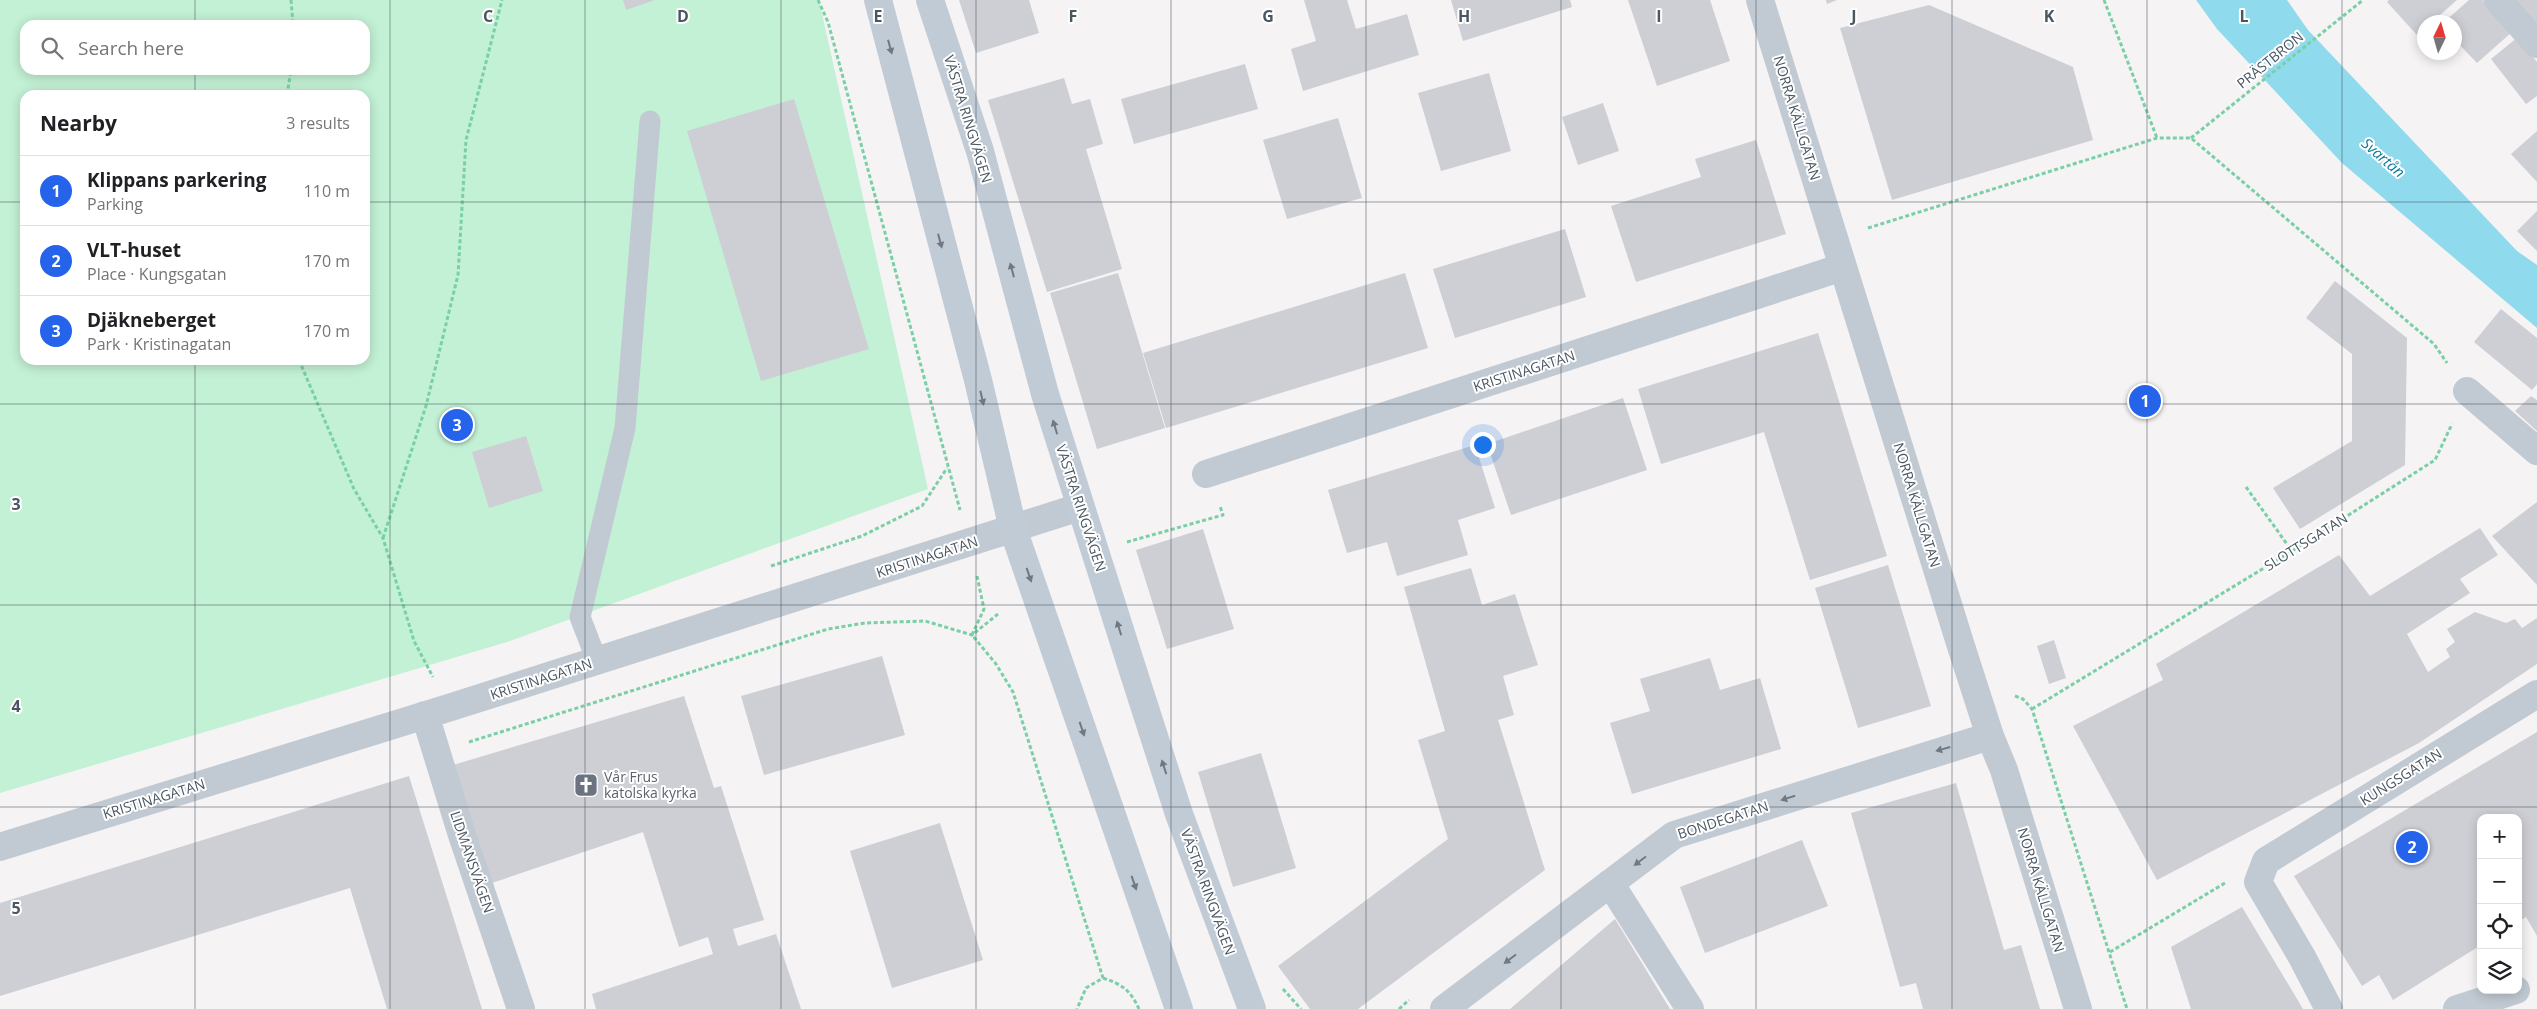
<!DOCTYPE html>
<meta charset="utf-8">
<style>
:root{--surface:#fff;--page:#f6f6f6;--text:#202124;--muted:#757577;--line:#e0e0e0;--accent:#2563eb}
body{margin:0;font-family:"Open Sans",sans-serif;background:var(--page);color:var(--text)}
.controls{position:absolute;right:15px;bottom:15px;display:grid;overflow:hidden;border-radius:10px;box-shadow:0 2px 12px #0003}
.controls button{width:45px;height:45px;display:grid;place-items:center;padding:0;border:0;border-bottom:1px solid var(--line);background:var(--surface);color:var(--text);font:25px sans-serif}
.compass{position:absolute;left:2417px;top:15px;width:45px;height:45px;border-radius:50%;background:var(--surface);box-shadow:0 2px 12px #0003;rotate:5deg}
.you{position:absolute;left:1482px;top:444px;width:18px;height:18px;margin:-12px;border:4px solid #fff;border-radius:50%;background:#1a73e8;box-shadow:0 0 0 8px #1a73e833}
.badge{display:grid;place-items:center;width:32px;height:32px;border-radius:50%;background:var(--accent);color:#fff;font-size:16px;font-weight:700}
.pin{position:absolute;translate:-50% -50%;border:2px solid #fff;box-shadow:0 1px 5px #0006}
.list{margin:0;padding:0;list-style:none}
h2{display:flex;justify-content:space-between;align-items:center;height:65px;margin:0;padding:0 20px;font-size:21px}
h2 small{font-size:16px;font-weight:400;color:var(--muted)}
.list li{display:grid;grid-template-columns:32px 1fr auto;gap:15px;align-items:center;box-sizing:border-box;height:70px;padding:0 20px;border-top:1px solid var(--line)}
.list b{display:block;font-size:19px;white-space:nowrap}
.list p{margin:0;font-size:16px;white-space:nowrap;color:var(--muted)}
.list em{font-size:16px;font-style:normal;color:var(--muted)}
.icon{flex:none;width:28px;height:28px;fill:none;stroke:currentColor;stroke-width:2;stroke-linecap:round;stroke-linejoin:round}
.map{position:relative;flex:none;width:2537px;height:1009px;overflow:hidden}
.search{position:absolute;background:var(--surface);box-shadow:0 2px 12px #0003;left:20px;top:20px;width:350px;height:55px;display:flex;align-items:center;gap:12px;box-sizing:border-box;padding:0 18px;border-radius:15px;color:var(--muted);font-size:19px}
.panel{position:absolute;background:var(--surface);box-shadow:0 2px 12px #0003;left:20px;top:90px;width:350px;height:275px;border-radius:15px}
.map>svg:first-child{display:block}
.green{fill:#c3f1d5;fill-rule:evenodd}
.water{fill:#90daee}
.building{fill:#cdcfd5}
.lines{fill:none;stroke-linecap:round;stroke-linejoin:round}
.path{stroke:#7ad0a6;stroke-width:3;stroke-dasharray:4 2.5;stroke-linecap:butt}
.service{stroke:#c1cad2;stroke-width:21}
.pedestrian{stroke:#c1cad2;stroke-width:28}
.minor{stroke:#c1cad2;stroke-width:28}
.secondary{stroke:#c1cbd6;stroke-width:28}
.oneway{fill:#6e7984}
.oneway2{fill:#6e7983}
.grid{fill:none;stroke:#4a5661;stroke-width:1;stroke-opacity:0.55}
.labels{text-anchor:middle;stroke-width:4;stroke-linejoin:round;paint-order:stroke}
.street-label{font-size:14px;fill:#4a5661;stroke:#fff}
.worship-label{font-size:14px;fill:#5b616d;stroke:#fff;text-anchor:start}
.water-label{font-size:15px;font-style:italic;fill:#0c7c9b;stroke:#fff}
.grid-label{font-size:16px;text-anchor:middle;font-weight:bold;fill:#4a5661;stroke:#fff;stroke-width:4;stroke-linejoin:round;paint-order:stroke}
</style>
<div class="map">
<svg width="2537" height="1009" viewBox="0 0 2537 1009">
<rect width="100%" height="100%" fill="#f5f3f3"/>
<path class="green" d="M0 0H819L928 489 507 642 0 793ZM25 25H365V70H25ZM25 95H365V360H25Z"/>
<path class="water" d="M2196 0H2287L2308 30 2517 251 2537 265V328L2342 163 2217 29Z"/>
<path class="building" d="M623 0H655L626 10Z
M959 0H1029L1039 33 976 53Z
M1304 0H1347L1356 29 1407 14 1419 55 1303 91 1291 49 1316 41Z
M1451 0H1570L1572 7 1463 41Z
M1628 0H1710L1730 61 1657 86Z
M1826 0H1837L1827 4Z
M2389 0H2457L2432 22H2424V29L2417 35 2387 2Z
M2469 0H2483L2512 32 2477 63 2454 39V22H2444Z
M2511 0H2537V29Z
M1929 5 2073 67 2093 140 1892 200 1840 28Z
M2518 37 2537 62V96L2526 104 2491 59Z
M1245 64 1258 109 1134 144 1121 99Z
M1489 73 1511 151 1441 171 1418 93Z
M1064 78 1072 104 1090 99 1103 144 1086 149 1122 269 1047 292 988 100Z
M794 99 869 349 761 381 687 131Z
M1603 103 1619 151 1578 165 1562 117Z
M1338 118 1362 198 1287 219 1263 140Z
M2537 131V182L2511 154Z
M1756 140 1786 234 1636 282 1611 206 1701 177 1695 159Z
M2537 211V251L2517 231Z
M1565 229 1586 297 1455 338 1433 269Z
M1118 273 1165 428 1097 449 1050 293Z
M1405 273 1428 348 1166 428 1143 353Z
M2335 281 2407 338 2405 465 2300 529 2273 488 2352 441V354L2306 318Z
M2501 309 2537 338V384L2532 390 2474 342Z
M1818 333 1887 556 1810 580 1764 432 1661 464 1638 389Z
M2531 396 2537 400V431L2515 411Z
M1623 398 1647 470 1511 515 1487 444Z
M526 436 543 491 489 508 472 452Z
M1475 445 1495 508 1458 520 1468 555 1397 576 1387 542 1347 553 1328 490Z
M2537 502V585L2492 536Z
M2480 528 2498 555 2460 579 2470 593 2407 634 2428 672 2450 657 2446 649 2455 642 2447 629 2475 612 2506 623 2515 619 2522 628 2537 618V664L2419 743 2157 880 2073 726 2163 680 2156 664 2339 555 2370 596Z
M1203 529 1234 629 1167 649 1136 550Z
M1888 565 1931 706 1858 728 1815 588Z
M1471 568 1482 605 1515 594 1538 665 1503 676 1514 715 1498 720 1545 870 1358 1009H1310L1278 966 1448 839 1418 740 1445 731 1404 587Z
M2054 640 2066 678 2049 684 2037 646Z
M882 656 905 735 764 775 741 696Z
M1710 658 1720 690 1760 678 1781 749 1632 794 1610 723 1650 711 1640 679Z
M684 696 714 788 721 786 764 920 733 929 738 946 776 934 801 1009H596L592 994 713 954 708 937 679 947 643 832 492 883 453 765Z
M2537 732V936L2526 917 2518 922V818H2481V945L2393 1000 2379 975 2362 986 2294 876Z
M1261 753 1296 868 1233 887 1198 772Z
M409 776 482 1009H387L350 888 0 996V903Z
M1956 783 2004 950 2021 945 2040 1009H1923L1916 983 1900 987 1851 813Z
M940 823 983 960 892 988 850 851Z
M1802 840 1828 906 1705 953 1680 887Z
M2242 907 2303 1009H2191L2171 947Z
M1615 919 1670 1009H1510Z"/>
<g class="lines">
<path class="path" d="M291 0 293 25
M818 0 828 22 960 510
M2104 0 2157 138
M287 95 291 70
M2191 138 2363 0
M1868 228 2157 138H2191L2434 344 2447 363
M299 360 354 489 383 538 414 641 433 677
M2246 487 2292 551
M383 538 426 406 458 275 466 140 502 0
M1127 542 1223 515 1220 506
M771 566 862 536 922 506 947 468
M977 576 984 609 972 635 996 664 1013 692 1103 978 1086 988 1077 1009
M2015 696 2023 699 2032 709 2127 1009
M2032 709 2292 551 2435 460 2452 424
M469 742 828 629 865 623 925 621 972 635 998 614
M2110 952 2225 883
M1103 978C1122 984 1131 991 1139 1009
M1283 989 1301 1009
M1399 1009 1409 1000"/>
<path class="service" d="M597 661 580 617 625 428 650 121"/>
<path class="pedestrian" d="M2467 391 2537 451
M2329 1009 2302 957 2258 882 2266 861 2537 694
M2457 1009 2516 990"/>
<path class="minor" d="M1760 0 1960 643 1990 736 2004 770 2078 1009
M2498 0 2537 44
M1206 474 1843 267
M425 715 462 835 521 1009
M0 847 445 709 1080 507
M1610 883 1690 1009
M1444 1009 1674 835 1990 736"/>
<path class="secondary" d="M878 0 978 380 1013 529 1179 1009
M930 0 980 151 1045 394 1134 674 1179 814 1252 1009"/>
</g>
<defs><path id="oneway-solid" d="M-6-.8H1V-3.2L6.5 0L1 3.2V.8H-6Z" transform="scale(1.25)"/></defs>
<g class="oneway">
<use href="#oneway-solid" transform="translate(890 47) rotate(75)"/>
<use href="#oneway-solid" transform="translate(940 241) rotate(75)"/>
<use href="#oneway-solid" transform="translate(1012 270) rotate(-105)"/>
<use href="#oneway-solid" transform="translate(982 398) rotate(77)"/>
<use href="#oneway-solid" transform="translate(1055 427) rotate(-107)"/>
<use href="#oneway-solid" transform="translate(1029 575) rotate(71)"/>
<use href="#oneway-solid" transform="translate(1119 628) rotate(-107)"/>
<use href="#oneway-solid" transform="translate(1082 729) rotate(71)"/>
<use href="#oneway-solid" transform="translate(1164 767) rotate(-108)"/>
<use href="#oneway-solid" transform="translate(1134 883) rotate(71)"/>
</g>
<g class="oneway2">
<use href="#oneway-solid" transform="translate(1943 749) rotate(164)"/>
<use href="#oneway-solid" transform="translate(1788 798) rotate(162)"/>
<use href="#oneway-solid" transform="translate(1640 861) rotate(143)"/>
<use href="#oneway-solid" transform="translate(1510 959) rotate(143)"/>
</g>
<path class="grid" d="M195 0V25M390 0V1009M585 0V1009M781 0V1009M976 0V1009M1171 0V1009M1366 0V1009M1561 0V1009M1756 0V1009M1952 0V1009M2147 0V1009M2342 0V1009M195 70V95M0 202H25M365 202H2537M195 360V1009M0 404H2537M0 605H2537M0 807H2537"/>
<defs>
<g id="church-square" transform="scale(1.25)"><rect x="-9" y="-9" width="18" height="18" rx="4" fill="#6b7280" stroke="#fff"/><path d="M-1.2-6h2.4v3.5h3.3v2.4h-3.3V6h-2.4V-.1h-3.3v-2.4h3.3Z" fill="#fff"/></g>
</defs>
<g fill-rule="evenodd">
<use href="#church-square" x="586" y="785"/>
</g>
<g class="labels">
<g class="street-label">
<text transform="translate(2270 60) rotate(-39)" y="5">PRÄSTBRON</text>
<text transform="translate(1797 118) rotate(73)" y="5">NORRA KÄLLGATAN</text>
<text transform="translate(968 119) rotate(73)" y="5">VÄSTRA RINGVÄGEN</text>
<text transform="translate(1524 371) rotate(-18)" y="5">KRISTINAGATAN</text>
<text transform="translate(1917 505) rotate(73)" y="5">NORRA KÄLLGATAN</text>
<text transform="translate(1081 508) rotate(72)" y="5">VÄSTRA RINGVÄGEN</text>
<text transform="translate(2306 542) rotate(-32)" y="5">SLOTTSGATAN</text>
<text transform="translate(927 557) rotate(-18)" y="5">KRISTINAGATAN</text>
<text transform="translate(541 679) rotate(-18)" y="5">KRISTINAGATAN</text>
<text transform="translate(2401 777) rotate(-32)" y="5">KUNGSGATAN</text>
<text transform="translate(154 799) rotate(-17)" y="5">KRISTINAGATAN</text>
<text transform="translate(1723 820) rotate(-18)" y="5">BONDEGATAN</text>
<text transform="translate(472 862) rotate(71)" y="5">LIDMANSVÄGEN</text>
<text transform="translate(2041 890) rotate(73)" y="5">NORRA KÄLLGATAN</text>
<text transform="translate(1208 892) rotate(70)" y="5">VÄSTRA RINGVÄGEN</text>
</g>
<g class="worship-label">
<text x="604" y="782">Vår Frus<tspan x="604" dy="16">katolska kyrka</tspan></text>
</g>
<g class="water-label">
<text transform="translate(2383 158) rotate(41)" y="5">Svartån</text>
</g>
</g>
<g class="grid-label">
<text x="488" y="22">C</text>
<text x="683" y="22">D</text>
<text x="878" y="22">E</text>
<text x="1073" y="22">F</text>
<text x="1268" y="22">G</text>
<text x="1464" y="22">H</text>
<text x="1659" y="22">I</text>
<text x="1854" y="22">J</text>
<text x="2049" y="22">K</text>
<text x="2244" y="22">L</text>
<text x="16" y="510">3</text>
<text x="16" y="712">4</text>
<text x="16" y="914">5</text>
</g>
</svg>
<div class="controls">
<button>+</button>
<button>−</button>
<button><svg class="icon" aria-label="locate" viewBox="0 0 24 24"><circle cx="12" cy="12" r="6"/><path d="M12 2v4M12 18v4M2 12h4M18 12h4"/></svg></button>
<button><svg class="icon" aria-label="layers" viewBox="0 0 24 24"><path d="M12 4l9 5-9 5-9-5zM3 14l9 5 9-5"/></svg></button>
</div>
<svg class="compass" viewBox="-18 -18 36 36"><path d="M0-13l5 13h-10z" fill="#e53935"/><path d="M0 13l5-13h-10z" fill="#757577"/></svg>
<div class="you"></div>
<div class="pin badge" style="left:2145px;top:401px">1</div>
<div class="pin badge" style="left:2412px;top:847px">2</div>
<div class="pin badge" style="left:457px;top:425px">3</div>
<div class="search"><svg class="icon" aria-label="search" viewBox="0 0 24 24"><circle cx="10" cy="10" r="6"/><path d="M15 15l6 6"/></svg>Search here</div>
<section class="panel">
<h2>Nearby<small>3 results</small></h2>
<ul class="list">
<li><span class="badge">1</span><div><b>Klippans parkering</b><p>Parking</p></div><em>110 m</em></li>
<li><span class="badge">2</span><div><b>VLT-huset</b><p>Place · Kungsgatan</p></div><em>170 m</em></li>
<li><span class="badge">3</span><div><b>Djäkneberget</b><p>Park · Kristinagatan</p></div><em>170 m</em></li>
</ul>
</section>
</div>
